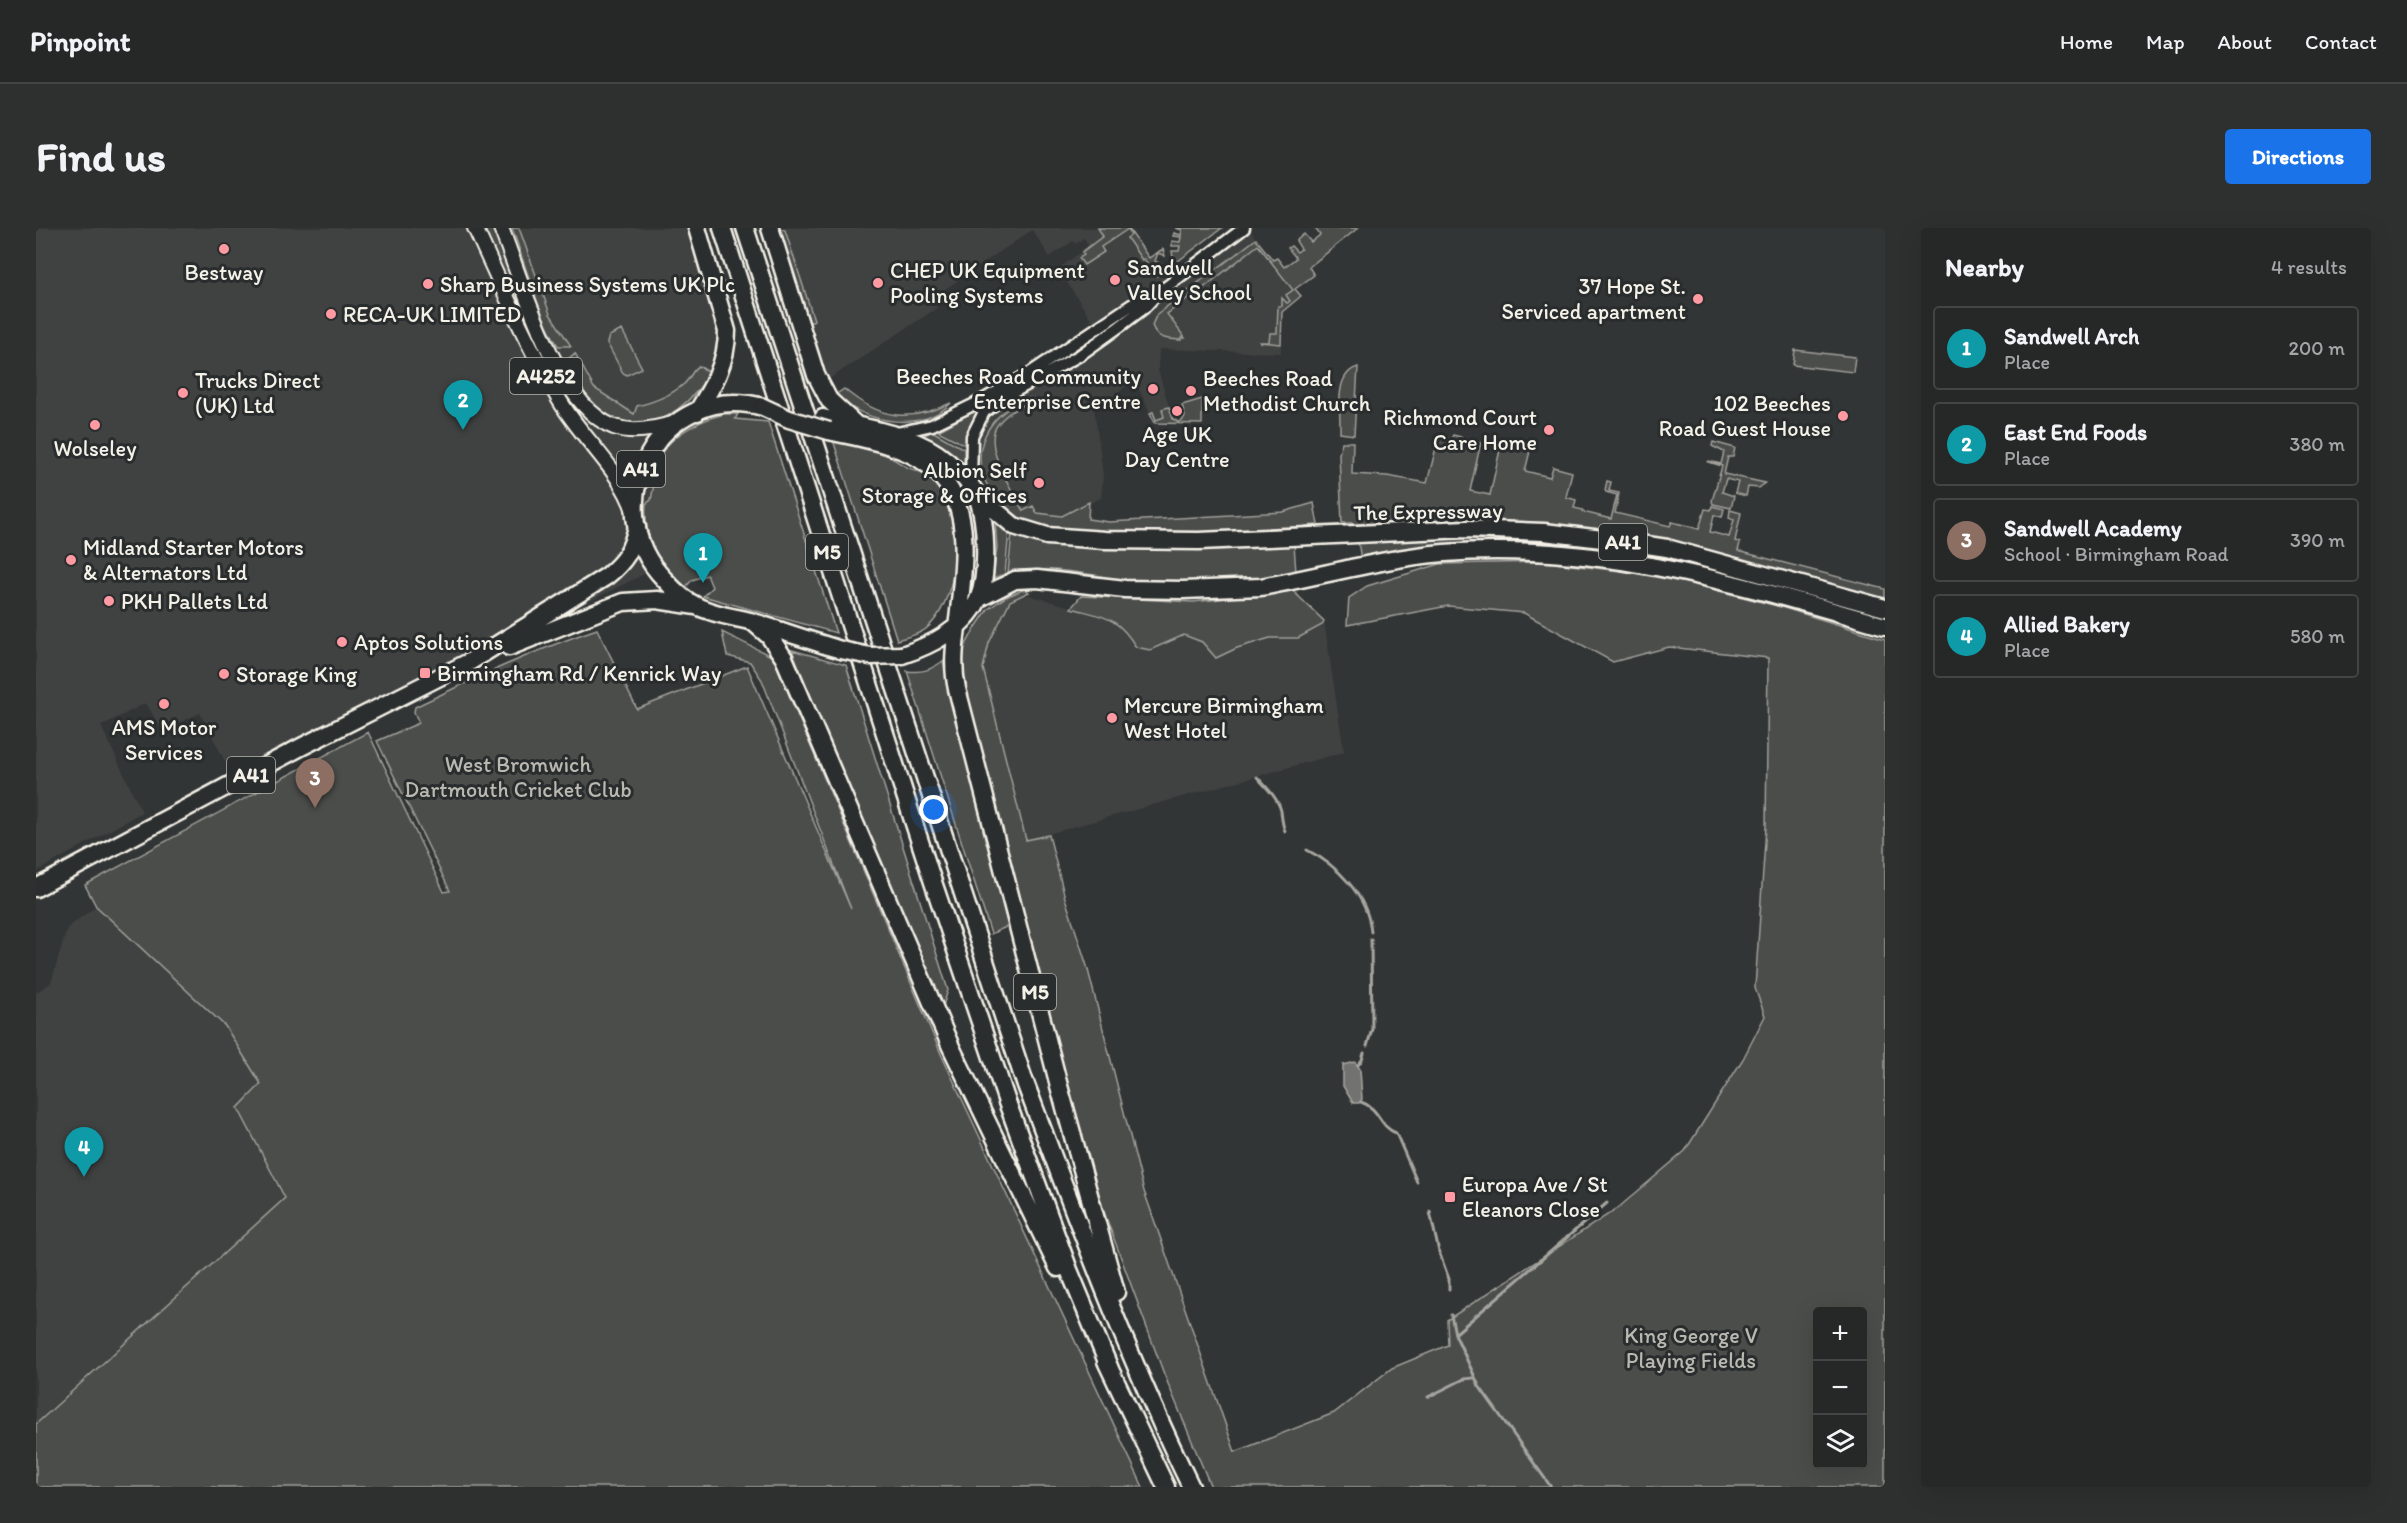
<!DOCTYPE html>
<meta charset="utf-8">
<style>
:root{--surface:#262828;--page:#2e3030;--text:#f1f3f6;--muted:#a4a6a8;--line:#424445;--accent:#1a73e8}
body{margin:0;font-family:Itim,sans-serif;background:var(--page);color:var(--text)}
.controls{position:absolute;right:18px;bottom:18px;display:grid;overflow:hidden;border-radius:6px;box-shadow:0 6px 24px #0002}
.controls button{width:54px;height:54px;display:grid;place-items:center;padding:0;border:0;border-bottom:2px solid var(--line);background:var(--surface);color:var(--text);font:30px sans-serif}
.you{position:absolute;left:898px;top:582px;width:21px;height:21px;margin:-15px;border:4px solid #fff;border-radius:50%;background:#1a73e8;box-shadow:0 0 0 9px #1a73e833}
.badge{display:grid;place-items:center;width:39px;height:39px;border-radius:50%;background:var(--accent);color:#fff;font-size:20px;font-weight:700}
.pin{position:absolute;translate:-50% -50px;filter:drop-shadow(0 2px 3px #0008)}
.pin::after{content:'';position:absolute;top:32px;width:21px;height:18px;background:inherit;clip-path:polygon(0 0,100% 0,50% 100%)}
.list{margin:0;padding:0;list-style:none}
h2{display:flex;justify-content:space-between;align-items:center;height:78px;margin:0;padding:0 24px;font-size:26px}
h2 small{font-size:20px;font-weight:400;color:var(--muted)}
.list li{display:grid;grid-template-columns:39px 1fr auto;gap:18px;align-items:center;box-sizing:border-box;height:84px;margin:0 12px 12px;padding:0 12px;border:2px solid var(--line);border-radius:6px}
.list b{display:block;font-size:22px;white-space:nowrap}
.list p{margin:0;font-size:20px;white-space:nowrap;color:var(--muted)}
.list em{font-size:20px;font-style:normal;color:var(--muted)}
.icon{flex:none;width:33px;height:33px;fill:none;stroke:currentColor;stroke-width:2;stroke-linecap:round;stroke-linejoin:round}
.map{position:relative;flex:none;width:1849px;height:1259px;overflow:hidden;border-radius:6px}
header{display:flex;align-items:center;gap:36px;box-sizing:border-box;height:84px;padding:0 30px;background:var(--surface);border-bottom:2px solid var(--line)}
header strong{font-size:28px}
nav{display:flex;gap:33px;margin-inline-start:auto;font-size:21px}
.intro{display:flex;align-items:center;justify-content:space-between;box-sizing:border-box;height:144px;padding:0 36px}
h1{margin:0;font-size:42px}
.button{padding:15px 27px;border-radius:6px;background:var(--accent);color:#fff;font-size:21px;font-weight:700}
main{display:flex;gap:36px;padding:0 36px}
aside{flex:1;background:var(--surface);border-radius:6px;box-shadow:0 6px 24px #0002}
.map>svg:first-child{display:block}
.built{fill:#404242}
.green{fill:#4b4d4c;stroke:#a09f9a;stroke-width:1.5;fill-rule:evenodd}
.water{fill:#727370;stroke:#a6a5a0;stroke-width:1.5}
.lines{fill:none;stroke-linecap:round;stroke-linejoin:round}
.stream{stroke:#a6a5a0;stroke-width:3}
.minor-casing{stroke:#f4f1e8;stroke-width:15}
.major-casing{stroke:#f4f1e8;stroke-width:18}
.highway-casing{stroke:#f4f1e8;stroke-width:21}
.minor{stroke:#2a2d2e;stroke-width:10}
.major{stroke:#2a2d2e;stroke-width:14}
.highway{stroke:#2a2d2e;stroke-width:16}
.highway-bridge-casing{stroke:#f4f1e8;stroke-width:21;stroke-linecap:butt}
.highway-bridge{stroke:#2a2d2e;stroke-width:16}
.poi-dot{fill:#ff9aa2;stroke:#2a2d2e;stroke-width:2}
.labels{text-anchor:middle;stroke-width:6;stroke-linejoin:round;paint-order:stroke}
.shield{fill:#2a2d2e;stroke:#b7b6b0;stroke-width:1.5}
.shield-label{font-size:21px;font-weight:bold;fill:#f4f1e8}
.poi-label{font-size:22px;fill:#f4f1e8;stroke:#2a2d2e;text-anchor:start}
.street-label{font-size:22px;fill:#f4f1e8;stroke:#2a2d2e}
.park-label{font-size:22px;fill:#b9b8b1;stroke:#2a2d2e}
</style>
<header>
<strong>Pinpoint</strong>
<nav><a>Home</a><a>Map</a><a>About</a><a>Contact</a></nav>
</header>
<div class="intro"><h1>Find us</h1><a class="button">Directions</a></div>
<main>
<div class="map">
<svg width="1849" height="1259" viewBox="0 0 1849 1259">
<rect width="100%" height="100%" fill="#323535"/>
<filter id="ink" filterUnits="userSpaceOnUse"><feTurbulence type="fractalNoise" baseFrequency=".0167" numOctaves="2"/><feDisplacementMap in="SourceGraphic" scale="12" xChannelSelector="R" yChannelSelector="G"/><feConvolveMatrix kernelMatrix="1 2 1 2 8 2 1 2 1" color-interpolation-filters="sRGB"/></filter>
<g filter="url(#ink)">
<path class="built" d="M0 0H652L679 85 683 105 682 118 668 155 661 184 665 193 644 206 633 215 618 237 619 251 615 273 626 337 431 435 200 554 164 485 126 503 110 475 65 498 106 584 0 644Z
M741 0H1092L1132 57 1198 8 1192 0H1212L1265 68 1246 84 1245 125 1123 121 1122 142 1138 195H1119L1098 151 1069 177 1058 179 1067 247 1065 270 1053 276 1051 291 994 288 979 279 959 240V226L929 220 913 210 942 181 1045 119 1066 103 1061 100 1022 41 1053 18 1048 10 1039 16 1037 13 1014 29 996 2 905 64 896 71 901 80 790 153Z
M993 367 1075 391 1285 397 1288 393 1308 524 990 612 949 450 948 434 953 415 974 373Z
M332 504 225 856 202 880 249 970 0 1196V765L15 755 31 700 60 678 49 657Z"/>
<path class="green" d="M447 0H459L478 52 471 55Z
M476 0H483L514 86 535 118H522C501 82 490 39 476 0Z
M743 0 749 2 778 92 773 95Z
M1062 0H1092L1113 30 1127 21 1129 28 1122 25 1119 33 1132 40 1121 48 1108 31 1106 32 1091 10 1095 7 1092 1 1065 19 1068 24 1048 37 1043 30 1048 27 1046 24 1067 8Z
M1139 0H1186L1138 36 1136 23H1143L1144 18H1136V13L1144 14 1145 9 1137 8 1138 5 1145 7 1146 2Z
M1279 0H1322L1273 39 1278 47 1259 61 1265 68 1246 84 1245 116 1223 114H1233L1234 105H1241L1242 78H1246V70L1251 75 1254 73 1250 67 1257 62 1222 17 1161 65 1160 64 1131 86 1149 110H1145V112C1131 111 1121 112 1116 97L1121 86 1220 11 1237 32 1241 30 1248 39 1260 30 1252 20 1255 18 1261 24 1265 21 1260 13 1268 6 1275 14 1284 7Z
M586 102 606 140 591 147 587 145 571 115 573 108Z
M1759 122 1819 129 1817 144 1757 137Z
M539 125 558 160 598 186 601 178C618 174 634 168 648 156 654 151 656 142 663 138L674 145C660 169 627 201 594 197 583 195 570 186 562 179 548 167 539 149 530 133Z
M1322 139 1318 207 1304 205C1305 185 1297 146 1322 139Z
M808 161C844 191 872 195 915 175 888 204 830 196 804 170H802L799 167Z
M994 170 998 172C985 178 971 184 962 196 945 217 977 263 987 283L997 278 1001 285 1026 288 1053 274 1052 291 1073 294 1247 284 1278 275 1282 297 1269 298V304C1215 305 1161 306 1107 306 1066 305 1023 306 984 294L985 291C974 283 962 274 954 262 930 223 953 183 994 170Z
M1166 171V196L1119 195 1114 185 1117 184 1120 192 1128 189 1126 181 1133 179 1137 191 1142 194 1146 193 1149 188 1146 177Z
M942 181 932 203 929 217 902 203Z
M688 186H702L699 191 732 194 800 405 667 368 676 359 671 347 656 352 650 359C623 338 607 311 610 276L615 272 619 251 616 246C625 212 657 194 688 186Z
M896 203 928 221V235L887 208Z
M1417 207 1445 214 1434 263 1454 267 1465 217 1494 223 1489 243 1514 249 1517 239 1536 244 1530 269 1540 272 1538 280 1547 282V284L1575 291 1581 267 1570 264 1569 262 1571 253 1575 254 1573 263 1583 265 1579 285 1634 298 1636 294 1663 301 1669 281 1675 282 1676 278 1688 281 1686 289 1678 287 1674 304 1693 309 1698 292 1693 290 1694 282 1705 285 1699 313 1704 315 1702 323 1849 361V374L1703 331 1625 314 1316 302V295H1306L1303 226 1306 214H1317L1316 246 1351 248 1391 255 1403 208 1415 211Z
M797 212 846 219C855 233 876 243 892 246 904 261 916 276 919 295 925 326 915 379 891 400 884 407 870 409 861 412Z
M1677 214 1699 220 1697 229H1692L1688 246 1729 255 1723 260 1712 259 1710 268 1699 265 1702 254 1690 251 1686 264 1698 268 1695 280 1677 276 1676 273 1686 238 1672 234 1673 233 1685 236 1688 224 1676 218Z
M959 292 973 302 969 346 957 351 961 319Z
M976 305 1258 316 1260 345C1206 354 1150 358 1095 354 1083 354 1071 349 1059 347 1032 343 999 338 972 345Z
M1455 309 1608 322 1849 386V393L1601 329 1325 332 1322 313Z
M1510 334 1625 348 1745 379 1849 411V1259H1175L1128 1146 1064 973 1037 885 924 450 925 426 938 402 952 381 970 369 989 361 993 364 974 373 953 415 947 440 990 612 1013 607 1029 670 1051 738 1108 963 1199 1224 1298 1185 1356 1140 1412 1117 1411 1092 1582 980 1649 923 1707 831 1729 788 1719 760 1730 599 1732 430 1633 419 1577 434 1488 385 1412 378 1311 397 1313 370 1331 358 1404 336ZM1782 1084H1826V1236H1782Z
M1257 363 1288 393 1286 397 1262 410H1234L1201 420 1180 430 1166 414 1148 407 1114 422 1100 419C1081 388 1069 389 1035 380L1045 368 1157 374Z
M561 401 601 481 711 438 815 681 726 452 714 434 691 428 686 404 737 429 905 826 1107 1259H0V1196L249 970 202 880 225 856 189 798 60 678 49 657 332 504 408 664 414 663 341 513 383 495 378 484 379 479C439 450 499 422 561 401Z
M756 422 810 437 912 762 907 778 901 773 840 631Z
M907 433 972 698 955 706 871 443C887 445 894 442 907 433Z"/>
<path class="water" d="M1319 834 1324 841 1326 871 1323 875H1317L1307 858V837Z"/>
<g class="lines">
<path class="stream" d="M1221 549C1230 559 1242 570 1245 583 1246 590 1246 596 1249 603
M1271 622C1301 637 1332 668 1335 704
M1331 818 1336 801 1335 711
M1322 837 1326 832 1328 825
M1325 874C1344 880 1343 899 1360 905L1381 954
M1394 984 1403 1024 1413 1051V1061
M1415 1087 1419 1106 1443 1158 1515 1259
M1420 1105 1571 975
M1392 1169 1428 1151 1437 1150"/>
<g class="minor-casing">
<path id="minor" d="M861 205 896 197 943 174 994 145 1097 76 1115 68
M935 257 936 208 948 184 969 169 1044 127 1083 99 1108 80 1121 66 1208 0"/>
</g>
<g class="major-casing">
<path id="major" d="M439 0C466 58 491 118 524 173 547 212 584 241 598 283
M465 0C486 53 520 177 578 199 599 206 620 200 641 195"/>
</g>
<g class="highway-casing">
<path id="highway" d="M661 0 691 103C691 135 677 158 661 184
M686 0 895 648 971 874 1033 1042 1074 1141
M709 0 987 849C1039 987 1090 1126 1155 1259
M734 0 780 147 793 172 819 196
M727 179C625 151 556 278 629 352 637 361 650 373 661 378 676 386 697 389 714 393 744 402 775 413 805 422
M787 190C827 200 878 205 911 233 920 242 933 253 939 264 951 288 953 346 942 372 928 401 894 418 866 427
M793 203C815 208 839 212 860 220 940 249 930 315 923 383 920 410 915 434 921 461L1023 858 1080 1064
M940 266 978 298 1011 308 1069 312 1163 313 1431 301 1508 304 1591 314 1631 320 1849 380
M942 371 979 352 1001 351 1089 361 1147 362 1225 359C1286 348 1347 330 1408 325 1563 313 1703 356 1849 398
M718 395 733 408 748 430 915 819 1022 1040
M473 419 587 374 621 372 660 378
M0 660 265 519 435 433 571 348C590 332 595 323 601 299
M1070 1133 1130 1259"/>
</g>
<use href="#minor" class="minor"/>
<use href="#major" class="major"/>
<use href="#highway" class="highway"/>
<g class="highway-bridge-casing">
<path id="highway-bridge" d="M727 179 753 191 793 203
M805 422 834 428 866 427"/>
</g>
<use href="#highway-bridge" class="highway-bridge"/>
</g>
</g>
<g class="poi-dot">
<circle cx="188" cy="21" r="6"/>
<circle cx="1079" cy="52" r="6"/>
<circle cx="842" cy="55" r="6"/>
<circle cx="392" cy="56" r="6"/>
<circle cx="1662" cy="71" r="6"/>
<circle cx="295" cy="86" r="6"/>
<circle cx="1117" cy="161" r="6"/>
<circle cx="1155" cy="163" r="6"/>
<circle cx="147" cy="165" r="6"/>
<circle cx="1141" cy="183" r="6"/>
<circle cx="1807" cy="188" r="6"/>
<circle cx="59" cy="197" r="6"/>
<circle cx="1513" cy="202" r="6"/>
<circle cx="1003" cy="255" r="6"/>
<circle cx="35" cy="332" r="6"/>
<circle cx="73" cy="373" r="6"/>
<circle cx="306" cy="414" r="6"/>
<rect x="383" y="439" width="12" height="12" rx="3"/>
<circle cx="188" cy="446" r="6"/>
<circle cx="128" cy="476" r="6"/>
<circle cx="1076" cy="490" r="6"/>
<rect x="1408" y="963" width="12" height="12" rx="3"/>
</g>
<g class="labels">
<g class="shield">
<rect x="474" y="130" width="72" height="36" rx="4.5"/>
<rect x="581" y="223" width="48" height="36" rx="4.5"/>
<rect x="1563" y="296" width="48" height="36" rx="4.5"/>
<rect x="770" y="306" width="42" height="36" rx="4.5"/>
<rect x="191" y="529" width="48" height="36" rx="4.5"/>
<rect x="978" y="746" width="42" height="36" rx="4.5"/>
</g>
<g class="shield-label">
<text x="510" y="155">A4252</text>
<text x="605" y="248">A41</text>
<text x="1587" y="321">A41</text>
<text x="791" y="331">M5</text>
<text x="215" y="554">A41</text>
<text x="999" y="771">M5</text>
</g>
<g class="poi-label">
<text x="1091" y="47">Sandwell<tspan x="1091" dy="25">Valley School</tspan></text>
<text x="854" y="50">CHEP UK Equipment<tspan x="854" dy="25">Pooling Systems</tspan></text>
<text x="188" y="52" text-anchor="middle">Bestway</text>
<text x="404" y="64">Sharp Business Systems UK Plc</text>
<text x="1650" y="66" text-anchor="end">37 Hope St.<tspan x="1650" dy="25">Serviced apartment</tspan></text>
<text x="307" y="94">RECA-UK LIMITED</text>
<text x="1105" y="156" text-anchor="end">Beeches Road Community<tspan x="1105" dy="25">Enterprise Centre</tspan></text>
<text x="1167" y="158">Beeches Road<tspan x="1167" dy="25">Methodist Church</tspan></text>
<text x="159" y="160">Trucks Direct<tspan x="159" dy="25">(UK) Ltd</tspan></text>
<text x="1795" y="183" text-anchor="end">102 Beeches<tspan x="1795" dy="25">Road Guest House</tspan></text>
<text x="1501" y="197" text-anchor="end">Richmond Court<tspan x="1501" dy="25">Care Home</tspan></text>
<text x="1141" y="214" text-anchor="middle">Age UK<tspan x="1141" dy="25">Day Centre</tspan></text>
<text x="59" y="228" text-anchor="middle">Wolseley</text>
<text x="991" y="250" text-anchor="end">Albion Self<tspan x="991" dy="25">Storage &amp; Offices</tspan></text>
<text x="47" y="327">Midland Starter Motors<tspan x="47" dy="25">&amp; Alternators Ltd</tspan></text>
<text x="85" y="381">PKH Pallets Ltd</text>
<text x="318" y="422">Aptos Solutions</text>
<text x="401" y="453">Birmingham Rd / Kenrick Way</text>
<text x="200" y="454">Storage King</text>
<text x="1088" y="485">Mercure Birmingham<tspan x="1088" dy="25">West Hotel</tspan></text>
<text x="128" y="507" text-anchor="middle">AMS Motor<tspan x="128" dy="25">Services</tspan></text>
<text x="1426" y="964">Europa Ave / St<tspan x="1426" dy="25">Eleanors Close</tspan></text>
</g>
<g class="street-label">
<text transform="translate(1392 283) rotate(-1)" y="8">The Expressway</text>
</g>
<g class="park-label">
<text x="482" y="544">West Bromwich<tspan x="482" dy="25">Dartmouth Cricket Club</tspan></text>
<text x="1655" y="1115">King George V<tspan x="1655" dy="25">Playing Fields</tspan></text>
</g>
</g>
</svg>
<div class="controls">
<button>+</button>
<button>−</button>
<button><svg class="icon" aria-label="layers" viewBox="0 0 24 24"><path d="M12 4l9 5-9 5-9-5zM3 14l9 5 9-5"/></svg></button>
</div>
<div class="you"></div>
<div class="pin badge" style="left:667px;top:355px;background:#0f9aa8">1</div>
<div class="pin badge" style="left:427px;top:202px;background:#0f9aa8">2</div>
<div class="pin badge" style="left:279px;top:580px;background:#8d6e63">3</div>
<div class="pin badge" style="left:48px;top:949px;background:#0f9aa8">4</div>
</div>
<aside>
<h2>Nearby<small>4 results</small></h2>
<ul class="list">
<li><span class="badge" style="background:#0f9aa8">1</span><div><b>Sandwell Arch</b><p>Place</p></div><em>200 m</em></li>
<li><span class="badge" style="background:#0f9aa8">2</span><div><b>East End Foods</b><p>Place</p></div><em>380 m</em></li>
<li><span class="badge" style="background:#8d6e63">3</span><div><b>Sandwell Academy</b><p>School · Birmingham Road</p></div><em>390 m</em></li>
<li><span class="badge" style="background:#0f9aa8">4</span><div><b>Allied Bakery</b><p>Place</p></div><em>580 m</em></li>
</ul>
</aside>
</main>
